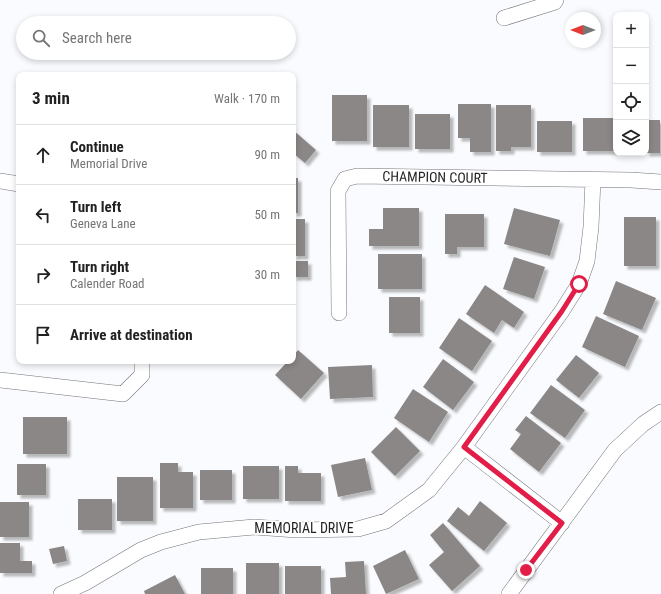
<!DOCTYPE html>
<meta charset="utf-8">
<style>
:root{--surface:#fff;--page:#f6f6f6;--text:#222;--muted:#767676;--line:#e0e0e0}
body{margin:0;font-family:"Roboto Condensed",sans-serif;background:var(--page);color:var(--text)}
.controls{position:absolute;right:12px;top:12px;display:grid;overflow:hidden;border-radius:8px;box-shadow:0 2px 6px #0003}
.controls button{width:36px;height:36px;display:grid;place-items:center;padding:0;border:0;border-bottom:1px solid var(--line);background:var(--surface);color:var(--text);font:20px sans-serif}
.compass{position:absolute;left:565px;top:12px;width:36px;height:36px;border-radius:50%;background:var(--surface);box-shadow:0 2px 6px #0003;rotate:270deg}
.stop{position:absolute;width:12px;height:12px;margin:-9px;border:3px solid #e11d48;border-radius:50%;background:#fff}
.stop.end{background:#e11d48;border-color:#fff;box-shadow:0 1px 4px #0008}
.list{margin:0;padding:0;list-style:none}
h2{display:flex;justify-content:space-between;align-items:center;height:52px;margin:0;padding:0 16px;font-size:17px}
h2 small{font-size:13px;font-weight:400;color:var(--muted)}
.list li{display:grid;grid-template-columns:26px 1fr auto;gap:12px;align-items:center;box-sizing:border-box;height:60px;padding:0 16px;border-top:1px solid var(--line)}
.list b{display:block;font-size:15px;white-space:nowrap}
.list p{margin:0;font-size:13px;white-space:nowrap;color:var(--muted)}
.list em{font-size:13px;font-style:normal;color:var(--muted)}
.icon{flex:none;width:22px;height:22px;fill:none;stroke:currentColor;stroke-width:2;stroke-linecap:round;stroke-linejoin:round}
.map{position:relative;flex:none;width:661px;height:594px;overflow:hidden}
.search{position:absolute;background:var(--surface);box-shadow:0 2px 6px #0003;left:16px;top:16px;width:280px;height:44px;display:flex;align-items:center;gap:10px;box-sizing:border-box;padding:0 14px;border-radius:22px;color:var(--muted);font-size:15px}
.panel{position:absolute;background:var(--surface);box-shadow:0 2px 6px #0003;left:16px;top:72px;width:280px;height:292px;border-radius:8px}
.map>svg:first-child{display:block}
.building{fill:#8b8786;filter:url(#shadow)}
.lines{fill:none;stroke-linecap:round;stroke-linejoin:round}
.minor-casing{stroke:#747579;stroke-width:16}
.minor{stroke:#fff;stroke-width:15}
.route{stroke:#e11d48;stroke-width:5}
.labels{text-anchor:middle;stroke-width:3.5;stroke-linejoin:round;paint-order:stroke}
.street-label{font-size:14px;fill:#232425;stroke:#fff}
</style>
<div class="map">
<svg width="661" height="594" viewBox="0 0 661 594">
<defs>
<filter id="shadow"><feDropShadow dx="3.5" dy="3.5" stdDeviation="1" flood-color="#0004"/></filter>
</defs>
<rect width="100%" height="100%" fill="#fafbfe"/>
<path class="building" d="M332 95H367V141H332Z
M458 104H491V152H470V138H458Z
M373 105H409V147H373Z
M496 105H531V147H511V151H496Z
M415 114H450V149H415Z
M583 118H616V151H583Z
M646 120H660V153H646Z
M537 121H572V152H537Z
M293 130 316 150 305 163 293 153Z
M293 178H298V213H293Z
M383 208H419V246H369V229H383Z
M514 208 560 220 550 256 504 244Z
M445 214H484V247H457V254H445Z
M624 217H656V266H624Z
M293 219H305V256H293Z
M378 254H422V289H378Z
M514 257 545 267 534 299 503 289Z
M293 261H308V277H293Z
M616 281 656 298 642 330 603 314Z
M485 285 524 312 514 328 502 320 494 333 466 314Z
M389 297H420V333H389Z
M596 316 639 336 625 367 582 347Z
M459 318 492 341 472 371 439 348Z
M298 350 324 373 301 399 275 375 288 361H293V356Z
M576 355 599 373 579 398 556 380Z
M443 359 474 382 453 410 423 387Z
M372 365 373 397 330 399 328 367Z
M551 385 585 410 565 438 530 413Z
M413 389 448 412 429 442 394 418Z
M526 416 561 443 539 472 510 449 521 434 515 430Z
M23 417H67V454H23Z
M396 427 420 451 395 476 371 452Z
M365 458 372 490 338 497 331 465Z
M160 463H178V472H193V508H160Z
M17 464H46V495H17Z
M243 466H279V499H243Z
M285 466H298V473H321V501H285Z
M200 470H232V500H200Z
M117 477H153V521H117Z
M78 499H112V530H78Z
M480 501 507 523 484 551 447 521 458 507 469 516Z
M0 502H29V537H0Z
M443 523 480 566 452 591 429 565 444 552 430 535Z
M0 543H20V561H32V573H0Z
M64 546 67 561 53 564 49 549Z
M405 550 419 579 386 594 373 566Z
M364 561 366 594H331L330 578 346 577 345 562Z
M246 563H279V594H246Z
M285 566H321V594H285Z
M201 568H233V594H201Z
M175 575 185 594H145L144 591Z"/>
<g class="lines">
<g class="minor-casing">
<path id="minor" d="M504 18 555 2 556 0
M0 181 19 184
M339 313 338 191 345 179 357 176 631 180 661 182
M0 380 123 394 142 375V361
M464 447 562 523
M61 594 85 583 141 550 161 542 199 532 254 527 297 530 358 529 386 521 429 490 464 447 562 311 579 284 587 261 591 227 593 179
M509 594 615 450 643 424 661 412"/>
</g>
<use href="#minor" class="minor"/>
</g>
<g class="lines">
<path class="route" d="M526 570 562 523 464 447 562 311 579 284"/>
</g>
<g class="labels">
<g class="street-label">
<text transform="translate(435 177) rotate(1)" y="5">CHAMPION COURT</text>
<text x="304" y="533">MEMORIAL DRIVE</text>
</g>
</g>
</svg>
<div class="controls">
<button>+</button>
<button>−</button>
<button><svg class="icon" aria-label="locate" viewBox="0 0 24 24"><circle cx="12" cy="12" r="6"/><path d="M12 2v4M12 18v4M2 12h4M18 12h4"/></svg></button>
<button><svg class="icon" aria-label="layers" viewBox="0 0 24 24"><path d="M12 4l9 5-9 5-9-5zM3 14l9 5 9-5"/></svg></button>
</div>
<svg class="compass" viewBox="-18 -18 36 36"><path d="M0-13l5 13h-10z" fill="#e53935"/><path d="M0 13l5-13h-10z" fill="#767676"/></svg>
<div class="stop" style="left:579px;top:284px"></div>
<div class="stop end" style="left:526px;top:570px"></div>
<div class="search"><svg class="icon" aria-label="search" viewBox="0 0 24 24"><circle cx="10" cy="10" r="6"/><path d="M15 15l6 6"/></svg>Search here</div>
<section class="panel">
<h2>3 min<small>Walk · 170 m</small></h2>
<ul class="list">
<li><svg class="icon" aria-label="ahead" viewBox="0 0 24 24"><path d="M12 20V5M6 11l6-6 6 6"/></svg><div><b>Continue</b><p>Memorial Drive</p></div><em>90 m</em></li>
<li><svg class="icon" aria-label="left" viewBox="0 0 24 24"><path d="M17 20v-9H6M10 6l-5 5 5 5"/></svg><div><b>Turn left</b><p>Geneva Lane</p></div><em>50 m</em></li>
<li><svg class="icon" aria-label="right" viewBox="0 0 24 24"><path d="M7 20v-9h11M14 6l5 5-5 5"/></svg><div><b>Turn right</b><p>Calender Road</p></div><em>30 m</em></li>
<li><svg class="icon" aria-label="arrive" viewBox="0 0 24 24"><path d="M6 21V4h12l-3 4 3 4H6"/></svg><div><b>Arrive at destination</b></div></li>
</ul>
</section>
</div>
